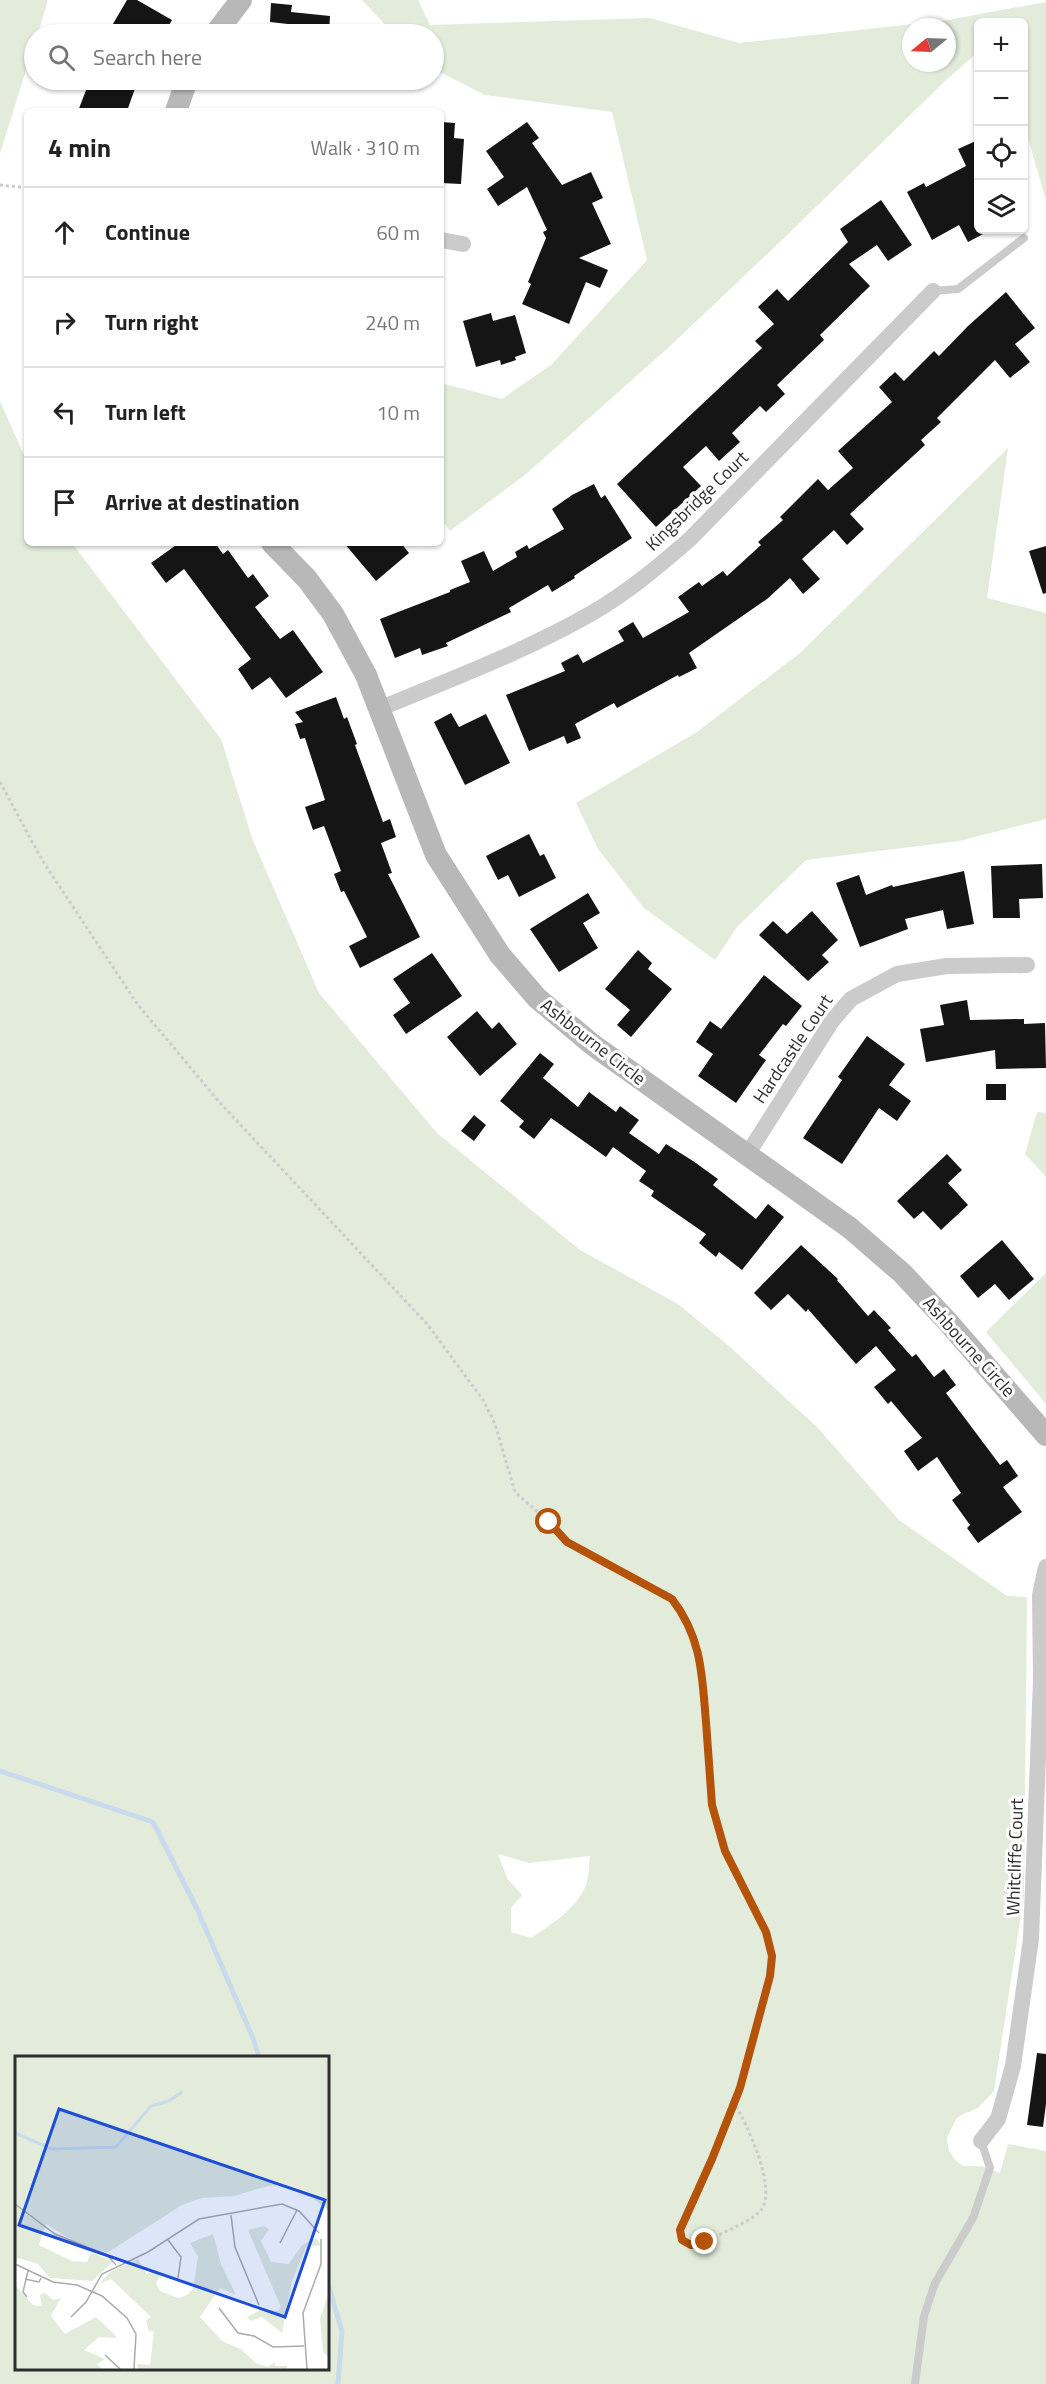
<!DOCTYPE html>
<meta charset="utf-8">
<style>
:root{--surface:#fff;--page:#f2f2f2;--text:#222;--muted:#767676;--line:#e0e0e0}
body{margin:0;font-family:"Titillium Web",sans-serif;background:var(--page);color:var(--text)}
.controls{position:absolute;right:18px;top:18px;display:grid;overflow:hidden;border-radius:9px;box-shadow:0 2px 4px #0004}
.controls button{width:54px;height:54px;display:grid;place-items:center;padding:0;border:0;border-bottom:2px solid var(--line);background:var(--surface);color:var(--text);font:30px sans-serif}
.compass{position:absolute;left:902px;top:18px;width:54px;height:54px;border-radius:50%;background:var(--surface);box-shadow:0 2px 4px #0004;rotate:251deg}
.stop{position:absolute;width:18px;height:18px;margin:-14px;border:4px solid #b45309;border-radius:50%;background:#fff}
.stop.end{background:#b45309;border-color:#fff;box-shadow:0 2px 6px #0008}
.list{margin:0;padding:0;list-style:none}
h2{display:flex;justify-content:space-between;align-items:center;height:78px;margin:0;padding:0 24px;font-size:26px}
h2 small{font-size:20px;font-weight:400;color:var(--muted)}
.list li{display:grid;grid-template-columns:39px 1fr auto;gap:18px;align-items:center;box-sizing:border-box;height:90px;padding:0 24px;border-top:2px solid var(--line)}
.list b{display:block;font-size:22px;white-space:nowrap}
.list em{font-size:20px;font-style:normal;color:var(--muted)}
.icon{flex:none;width:33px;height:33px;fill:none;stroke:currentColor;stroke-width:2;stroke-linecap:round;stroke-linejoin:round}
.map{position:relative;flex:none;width:1046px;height:2384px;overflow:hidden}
.search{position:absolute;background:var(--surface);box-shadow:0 2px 4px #0004;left:24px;top:24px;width:420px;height:66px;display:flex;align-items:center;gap:15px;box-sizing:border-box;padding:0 21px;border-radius:33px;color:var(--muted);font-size:22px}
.panel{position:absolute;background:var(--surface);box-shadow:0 2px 4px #0004;left:24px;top:108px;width:420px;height:438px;border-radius:9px}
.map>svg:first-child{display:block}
.green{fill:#e3ecdb;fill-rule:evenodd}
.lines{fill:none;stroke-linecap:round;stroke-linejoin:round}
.stream{stroke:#c7dbec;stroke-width:5}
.building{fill:#151515}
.path{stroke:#cbcbcb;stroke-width:3;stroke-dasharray:3 3;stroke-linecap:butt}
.lane{stroke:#cbcbcb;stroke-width:8}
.street{stroke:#cbcbcb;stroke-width:16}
.secondary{stroke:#b8b8b8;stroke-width:22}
.route{stroke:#b45309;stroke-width:8}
.labels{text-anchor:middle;stroke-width:6;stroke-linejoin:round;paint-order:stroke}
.street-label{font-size:18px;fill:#2e2e2e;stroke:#fff}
.inset-river{fill:none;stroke:#c7dbec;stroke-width:3}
.inset-road{fill:none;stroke:#ababab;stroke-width:1.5}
.view{fill:#1d4ed8;fill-opacity:0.15;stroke:#1d4ed8;stroke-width:3}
.inset-edge{fill:none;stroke:#2e2e2e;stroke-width:3}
</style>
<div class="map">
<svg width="1046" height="2384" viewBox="0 0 1046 2384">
<rect width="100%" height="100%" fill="#fff"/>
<path class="green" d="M0 0H48L38 34H34V44L0 154Z
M362 0H418L430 25 650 18 739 43 942 21 1046 2V201L1024 124V22H978V52L944 82 781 241 669 347 526 474 450 531 441 519V383L502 399 551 365 647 260 612 112 485 95 434 69V34H394ZM911 27H947V63H911Z
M0 401 27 462V543H72L221 739 252 838 319 993 437 1133 580 1250 678 1304 729 1346 817 1427 899 1520 1007 1596 1027 1597 1024 1895 994 2091 978 2108 961 2115 956 2119 947 2138 949 2151 955 2160 963 2166H981L1000 2173 1008 2144 1046 2151V2384H0ZM498 1854 529 1863 590 1856C589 1865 589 1876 586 1885 577 1908 551 1925 531 1938L511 1932V1908L522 1895 507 1878ZM16 2057H327V2368H16Z
M1008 448 987 598 1046 613V819L959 841 806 860 737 927 715 960 644 908 598 849 576 803 697 732 800 653Z
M1037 1112 1046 1113V1177L1025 1154Z
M1046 1273V1404L986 1332Z"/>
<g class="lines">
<path class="stream" d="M0 1771 153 1822 197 1909 253 2038 259 2057
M327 2281 342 2331 338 2384"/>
</g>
<path class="building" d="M127 0H137L172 20 164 34H107Z
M271 3 292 5 291 12 330 16 329 34H287L288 24 270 22Z
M90 80H138L127 111H78Z
M441 122 455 123 454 138 464 139 461 184 441 183Z
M527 122 539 138 532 143 562 185 591 172 603 198 592 203 611 244 579 258 608 270 600 288 586 282 569 324 522 304 531 284 528 282 546 238 543 232 547 230 527 187 498 206 487 189 504 177 486 151Z
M978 140V230H983L985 233 968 242 959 225 932 240 907 192 924 183 926 187 966 166 958 149Z
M881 200 912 245 888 261 877 245 849 264 870 286 820 335 824 340 777 385 785 394 766 412 760 406 732 433 740 442 719 461 706 446 683 467 701 486 656 527 617 484 762 348 755 341 774 324 758 307 777 289 788 301 848 242 840 229Z
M1006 292 1035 328 1015 344 1030 362 1010 378 995 360 937 418 941 422 921 440 925 445 850 514 864 529 847 545 834 530 802 559 820 579 803 594 790 578 767 599 689 653 697 668 679 677 678 675 617 708 614 703 575 724 581 738 567 744 564 736 529 751 506 695 565 671 561 663 578 654 583 663 624 641 618 631 633 622 643 638 689 612 678 597 699 582 702 586 723 571 727 576 761 545 758 542 783 520 780 517 818 479 828 490 853 468 838 451 892 402 879 387 895 372 904 381 934 351 939 356 968 326Z
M491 313 493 321 515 315 526 353 515 357 516 360 501 365 500 360 476 367 463 321Z
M594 484 601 498 605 495 632 538 574 576 575 578 552 592 548 585 509 608 511 612 446 643 448 646 422 655 420 648 395 658 380 619 450 592V590L470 582 461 561 484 551 493 571 517 557 515 552 527 545 529 549 564 529 552 509 572 495Z
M179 543H215L223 554 228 550 248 578 253 574 269 596 255 607 280 639 293 630 323 672 286 698 270 677 252 690 238 669 251 659 184 569 166 583 151 563Z
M344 543H401L409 553 376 581Z
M1046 546V593L1043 594 1029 551Z
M336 697 344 719 347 717 357 744 355 745 383 822 390 819 396 837 381 843 392 873 388 874 420 937 360 968 349 946 367 937 344 891 341 892 334 874 341 871 324 826 313 830 305 807 325 800 305 738 300 739 295 724 303 722 295 712Z
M451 713 459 727 486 714 510 763 465 785 434 722Z
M529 834 540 856 544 854 556 878 519 897 508 875 498 880 486 856Z
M1042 864 1043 898 1019 899 1020 918H993L991 866Z
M964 871 974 924 947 929 943 910 905 919 908 929 860 947 836 883 859 875 866 895 892 885 893 887Z
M588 893 600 913 583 923 598 948 559 972 530 929Z
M812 911 838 940 822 955 829 962 808 981 759 935 773 921 787 934Z
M638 950 652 963 648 969 672 989 631 1037 617 1025 630 1010 605 989Z
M432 953 462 996 406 1034 393 1015 410 1003 393 979Z
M764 975 802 1006 786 1026 783 1024 759 1055 766 1060 736 1103 698 1076 713 1054 696 1042 710 1021 721 1029Z
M967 1000 970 1020 1024 1019V1024L1045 1023 1046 1068 996 1069 995 1050 926 1062 920 1029 944 1025 940 1005Z
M477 1011 492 1029 499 1022 517 1044 480 1076 447 1037Z
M867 1036 905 1064 889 1085 911 1101 897 1121 879 1108 842 1164 803 1138 842 1080 838 1077Z
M540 1053 554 1064 543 1078 578 1107 589 1092 616 1112 620 1106 639 1120 629 1133 659 1154 666 1144 693 1161 718 1179 713 1185 756 1219 768 1204 784 1217 742 1270 719 1252 716 1257 699 1243 706 1234 651 1196 654 1191 639 1181 646 1171 613 1147 606 1157 551 1118 534 1139 519 1127 524 1121 500 1101Z
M986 1084H1006V1100H986Z
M474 1115 486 1125 474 1141 461 1131Z
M947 1154 962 1170 948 1183 968 1205 941 1230 923 1211 914 1219 897 1201Z
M1002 1240 1034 1279 1009 1300 995 1284 978 1298 960 1276Z
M801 1245 838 1279 837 1280 868 1316 874 1310 891 1328 888 1330 912 1357 916 1354 934 1377 944 1369 956 1385 946 1393 1000 1465 1007 1460 1018 1476 1003 1487 1022 1512 978 1543 967 1528 970 1525 952 1500 961 1493 937 1457 918 1471 904 1451 922 1438 891 1401 888 1404 874 1387 896 1370 876 1346 856 1364 808 1309 806 1312 788 1294 771 1310 754 1293Z
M1037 2053 1046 2054V2104L1043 2127 1027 2125Z"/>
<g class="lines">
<path class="path" d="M0 185 27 188
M0 782 42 860 138 1005 221 1104 428 1325 483 1400 495 1424 515 1492 549 1522 567 1542 672 1599C702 1639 702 1675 706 1722 708 1750 710 1777 712 1805L725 1851 766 1932 772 1956 770 1976 739 2089 712 2159 680 2230 682 2240 691 2245C706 2241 752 2222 761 2210 778 2188 746 2123 734 2102"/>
<path class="lane" d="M933 291 958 289 1024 238
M915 2384 924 2316 935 2283 973 2218 990 2168 981 2141"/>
<path class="street" d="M441 240 463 244
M379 709C451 679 524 652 592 613 627 593 659 566 690 539L933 291
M747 1155 832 1021 851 999 897 974 947 966 1027 965
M981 2141 998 2119 1013 2066 1031 1939 1041 1680 1040 1595 1046 1567"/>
<path class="secondary" d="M215 34 241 0
M176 111 187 80
M272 543 307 579 333 614 366 675 436 855 500 955 537 998 593 1045 850 1228 902 1273 947 1321 1046 1435"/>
</g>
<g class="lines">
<path class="route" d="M549 1522 567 1542 672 1599C702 1638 702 1675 706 1722 708 1750 710 1777 712 1805L725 1851 766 1932 772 1956 770 1976 740 2088 712 2159 680 2230 682 2240 691 2245 705 2242"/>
</g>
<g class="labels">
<g class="street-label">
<text transform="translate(697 501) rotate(-44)" y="6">Kingsbridge Court</text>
<text transform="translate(593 1042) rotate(38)" y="6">Ashbourne Circle</text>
<text transform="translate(793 1049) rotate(-56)" y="6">Hardcastle Court</text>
<text transform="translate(969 1347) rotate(48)" y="6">Ashbourne Circle</text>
<text transform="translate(1015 1857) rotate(-88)" y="6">Whitcliffe Court</text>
</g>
</g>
<g transform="translate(15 2056)">
<rect width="314" height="314" fill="#fff"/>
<path d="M0 0H313V154L291 137 265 129 253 130 219 140 187 142 167 149 92 197 59 186 31 168 24 189 57 205 72 206 76 196 98 206 77 225 35 222 23 208 3 202 1 206ZM249 170 254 173 246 185 256 206 274 208 287 189 301 182 306 189 291 191 277 225 267 277 247 261 236 265 232 261 247 253 263 255 266 251 233 174ZM198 178 206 208 221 239 205 232 185 261 207 285 226 293 241 307 253 311 260 306V310H272V313H124L122 308 135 309 139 275H134L131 264 136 261 96 223 84 228 95 216 123 203 132 218 142 214 146 217 141 228 145 235 163 242 172 239 178 233 183 201 175 187ZM0 229 18 249 27 250 25 239 30 237 38 244 46 242 36 260 50 278 81 261 98 277 102 282 84 281 69 294 90 303 82 308 87 313H0ZM313 239V300L308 296 305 263Z" fill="#e3ecdb"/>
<path class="inset-river" d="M0 77 37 93 101 91 136 50 154 45 167 36"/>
<path class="inset-road" d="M0 148 40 178 92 199 101 209M216 159 220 191 244 249M153 184 166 201 163 222M265 187 282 154M0 208 38 226 62 229 87 240 112 262 121 278 119 313M10 223 24 226 26 222M12 241 8 236 13 215M204 252 223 277 239 280 258 291 289 290M56 261 71 246 87 218 133 196 184 163 267 148 284 155 304 177M90 299 105 313M292 313 288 257 306 208V183"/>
<path class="view" d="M44 53 310 144 270 261 4 169Z"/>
<rect width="314" height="314" class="inset-edge"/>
</g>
</svg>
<div class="controls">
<button>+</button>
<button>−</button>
<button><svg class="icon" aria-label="locate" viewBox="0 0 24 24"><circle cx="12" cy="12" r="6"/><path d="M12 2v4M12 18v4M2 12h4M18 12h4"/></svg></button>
<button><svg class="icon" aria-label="layers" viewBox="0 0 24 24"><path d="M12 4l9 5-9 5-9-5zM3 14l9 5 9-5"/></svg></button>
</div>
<svg class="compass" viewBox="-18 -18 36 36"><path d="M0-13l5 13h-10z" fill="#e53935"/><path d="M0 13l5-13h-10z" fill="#767676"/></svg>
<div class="stop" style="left:549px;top:1522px"></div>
<div class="stop end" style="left:705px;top:2242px"></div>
<div class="search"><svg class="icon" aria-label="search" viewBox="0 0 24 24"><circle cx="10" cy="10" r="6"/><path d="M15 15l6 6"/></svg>Search here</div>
<section class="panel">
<h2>4 min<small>Walk · 310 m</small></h2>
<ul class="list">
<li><svg class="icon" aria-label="ahead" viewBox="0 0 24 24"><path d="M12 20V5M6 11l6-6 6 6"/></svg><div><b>Continue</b></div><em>60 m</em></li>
<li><svg class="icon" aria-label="right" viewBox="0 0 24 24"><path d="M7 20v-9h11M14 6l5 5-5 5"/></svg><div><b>Turn right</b></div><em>240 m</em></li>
<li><svg class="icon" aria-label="left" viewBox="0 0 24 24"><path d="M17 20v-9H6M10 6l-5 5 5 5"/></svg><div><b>Turn left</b></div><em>10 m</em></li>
<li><svg class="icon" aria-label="arrive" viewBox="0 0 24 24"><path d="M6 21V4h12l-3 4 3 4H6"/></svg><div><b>Arrive at destination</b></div></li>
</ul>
</section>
</div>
